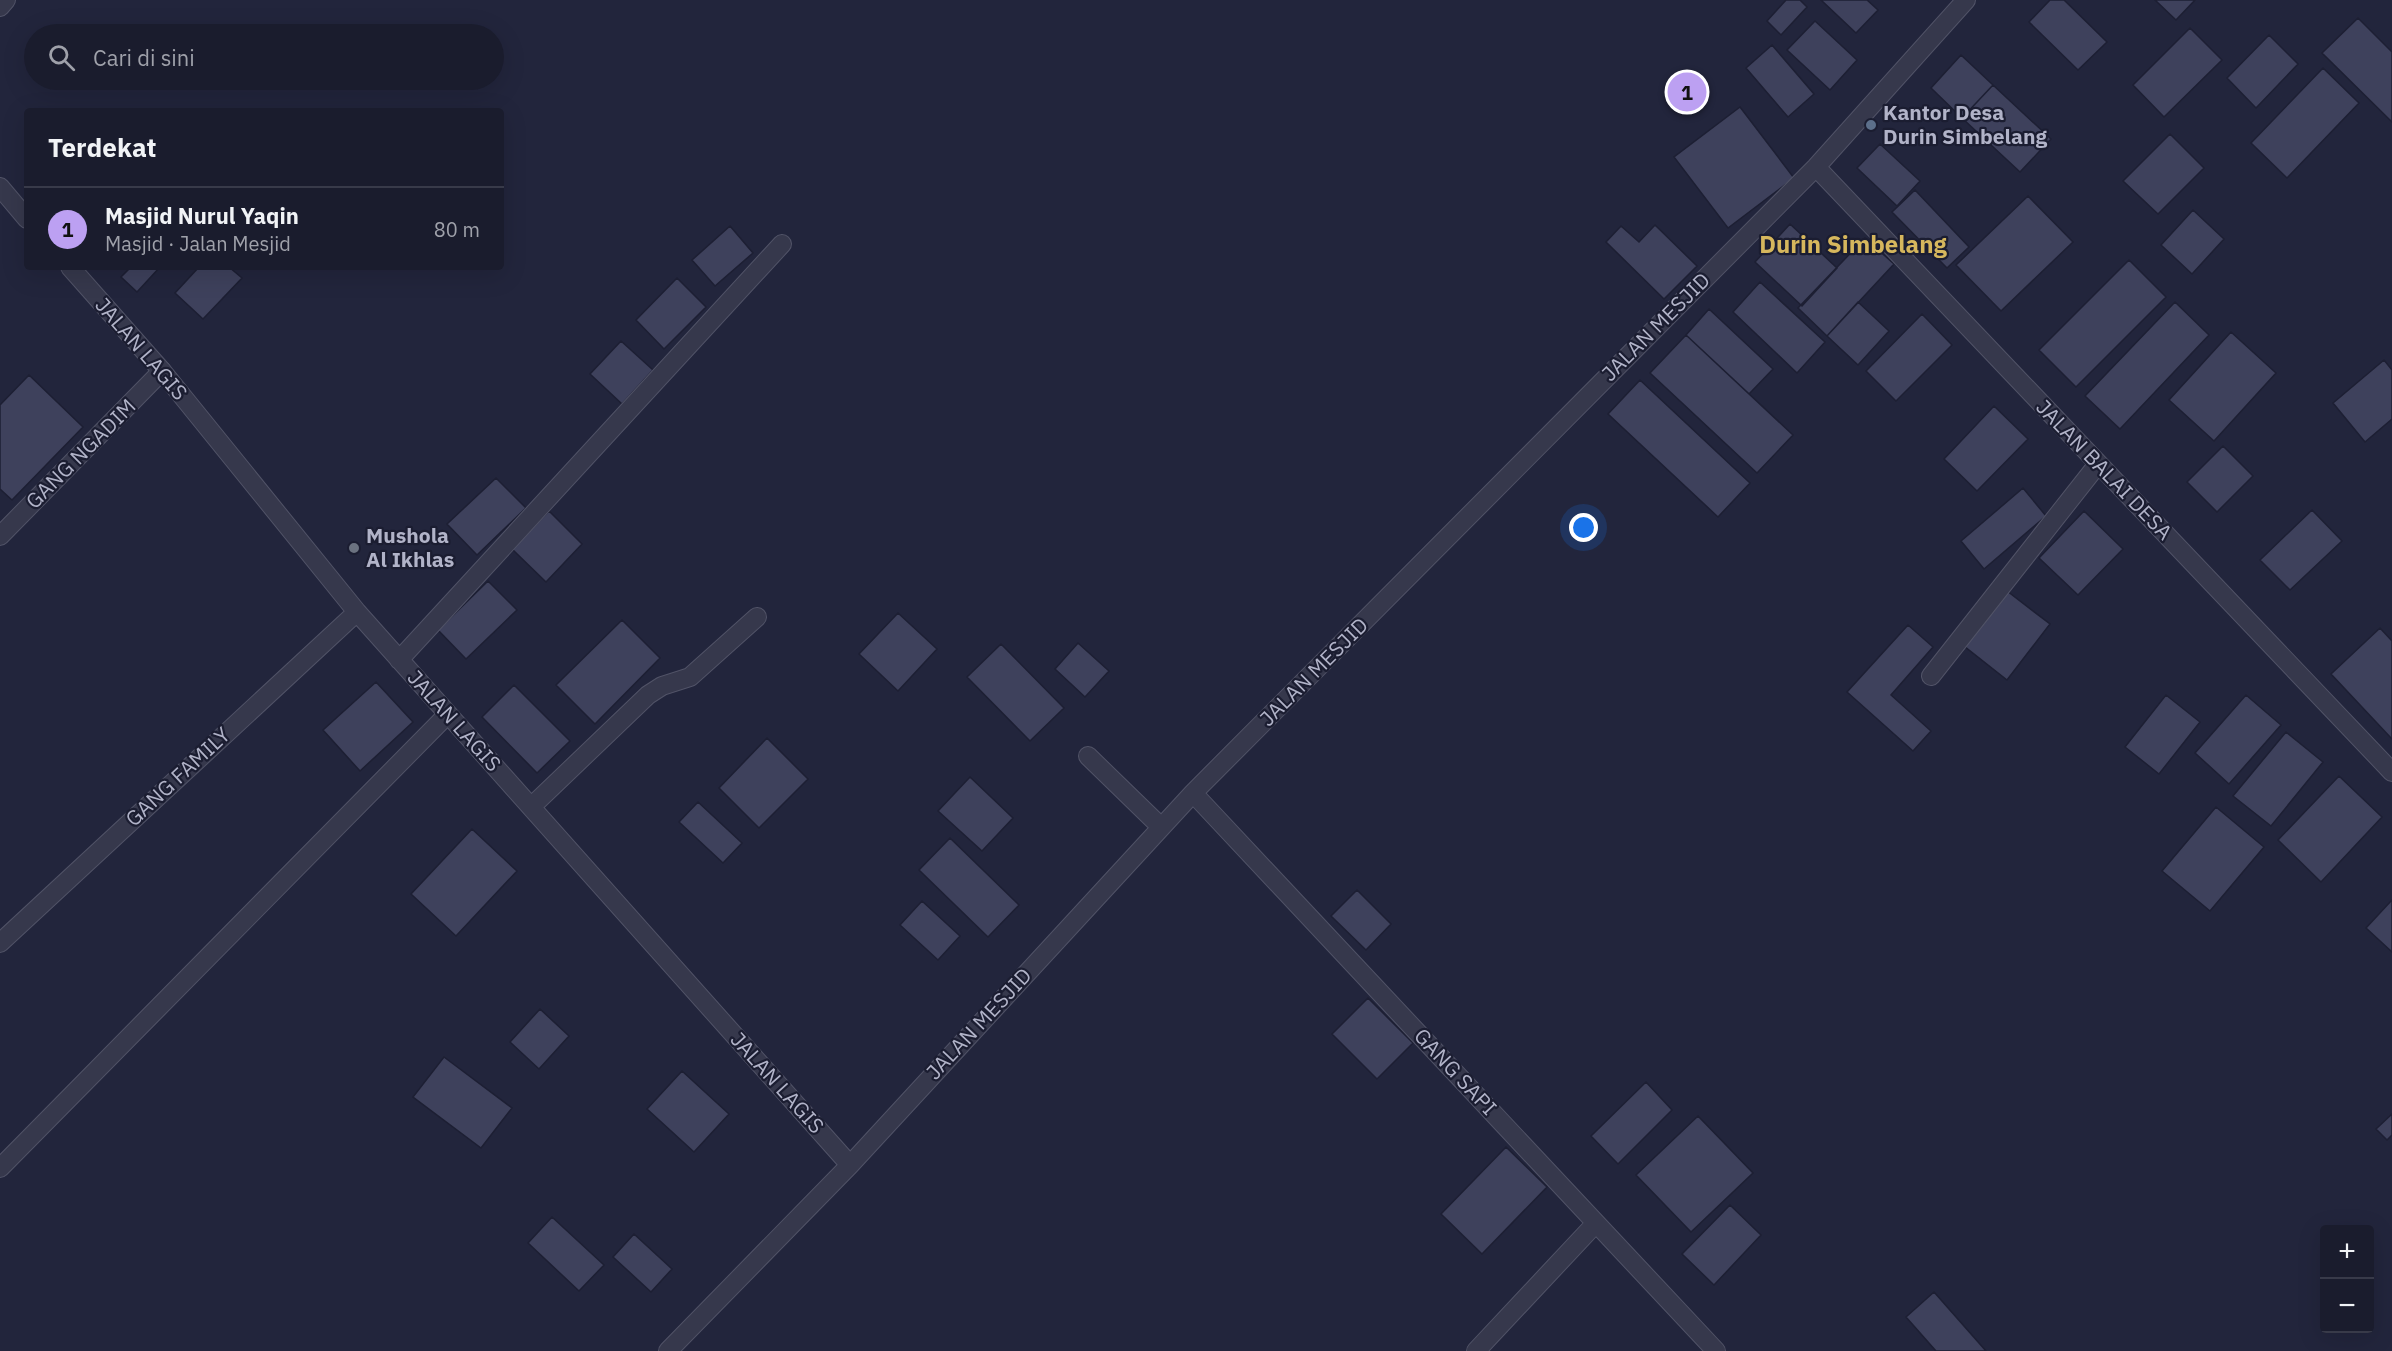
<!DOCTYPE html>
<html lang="id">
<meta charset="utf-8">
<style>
:root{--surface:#1a1c2d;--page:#272939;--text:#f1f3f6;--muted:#9fa1aa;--line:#383a49;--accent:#bca0f2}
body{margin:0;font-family:"IBM Plex Sans",sans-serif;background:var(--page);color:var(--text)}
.controls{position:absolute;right:18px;bottom:18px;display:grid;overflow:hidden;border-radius:6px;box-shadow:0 6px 24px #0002}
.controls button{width:54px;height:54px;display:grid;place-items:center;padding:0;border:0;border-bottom:2px solid var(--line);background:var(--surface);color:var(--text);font:30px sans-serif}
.you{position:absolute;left:1584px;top:528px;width:21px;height:21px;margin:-15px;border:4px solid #fff;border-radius:50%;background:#1a73e8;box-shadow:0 0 0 9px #1a73e833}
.badge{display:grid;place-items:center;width:39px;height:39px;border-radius:50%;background:var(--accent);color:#111;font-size:20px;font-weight:700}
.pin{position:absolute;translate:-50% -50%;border:3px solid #fff;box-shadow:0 2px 6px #0006}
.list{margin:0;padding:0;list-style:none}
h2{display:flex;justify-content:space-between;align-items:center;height:78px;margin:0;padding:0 24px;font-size:26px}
h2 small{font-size:20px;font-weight:400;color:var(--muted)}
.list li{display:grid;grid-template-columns:39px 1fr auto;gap:18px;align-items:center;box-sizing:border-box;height:84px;padding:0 24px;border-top:2px solid var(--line)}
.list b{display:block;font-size:22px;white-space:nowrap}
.list p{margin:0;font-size:20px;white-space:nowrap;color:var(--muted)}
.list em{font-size:20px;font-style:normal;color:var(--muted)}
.icon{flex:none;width:33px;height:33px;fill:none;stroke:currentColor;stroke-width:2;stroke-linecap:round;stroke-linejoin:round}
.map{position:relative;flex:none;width:2392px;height:1351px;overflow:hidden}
.search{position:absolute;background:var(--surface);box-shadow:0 6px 24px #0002;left:24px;top:24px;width:480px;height:66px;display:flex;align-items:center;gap:15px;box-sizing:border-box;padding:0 21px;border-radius:33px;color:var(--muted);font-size:22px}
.panel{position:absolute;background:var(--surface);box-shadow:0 6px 24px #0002;left:24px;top:108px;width:480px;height:162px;border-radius:6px}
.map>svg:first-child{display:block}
.building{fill:#3e415c;stroke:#1d1f33;stroke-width:1.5}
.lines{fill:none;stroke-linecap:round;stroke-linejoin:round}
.lane-casing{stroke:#515367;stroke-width:20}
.street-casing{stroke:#515367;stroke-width:20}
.lane{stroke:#36384c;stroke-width:18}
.street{stroke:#36384c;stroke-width:18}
.service-dot{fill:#5c6f8a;stroke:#1b1d31;stroke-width:2}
.worship-dot{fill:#6b7280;stroke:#1b1d31;stroke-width:2}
.labels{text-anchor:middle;stroke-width:4.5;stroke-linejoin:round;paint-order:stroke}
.poi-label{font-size:21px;font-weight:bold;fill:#b1b3c8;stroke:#1b1d31;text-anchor:start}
.street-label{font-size:21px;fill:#b1b3c8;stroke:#1b1d31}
.quarter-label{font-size:24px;font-weight:bold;fill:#d6b75d;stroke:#1b1d31}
</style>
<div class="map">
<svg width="2392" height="1351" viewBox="0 0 2392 1351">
<rect width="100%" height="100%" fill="#22253c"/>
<path class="building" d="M1786 0H1800L1807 7 1781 35 1767 21Z
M1821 0H1867L1878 10 1856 33Z
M2050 0H2064L2107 42 2078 70 2029 22Z
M2155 0H2195L2176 20Z
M2358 18 2392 52V122L2322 53Z
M1815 21 1857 60 1830 90 1787 50Z
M2190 28 2222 60 2164 117 2133 85Z
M2269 35 2298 64 2256 108 2227 78Z
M1772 45 1814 94 1788 117 1746 68Z
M1961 55 1993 85 1962 118 1931 88Z
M2323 68 2359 103 2287 178 2251 143Z
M1993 85 2051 139 2020 172 1962 118Z
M1740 107 1794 178 1728 228 1674 157Z
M2170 134 2204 168 2158 214 2123 181Z
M1880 144 1920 181 1897 206 1857 168Z
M1915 190 1969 247 1947 268 1892 212Z
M2028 196 2073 242 2001 311 1956 265Z
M2193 210 2224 239 2192 274 2161 245Z
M1790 224 1837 268 1802 306 1755 262Z
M1655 225 1697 266 1664 299 1606 242 1621 226 1639 242Z
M730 226 753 253 715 286 692 260Z
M1865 238 1894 264 1827 336 1798 308Z
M2129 260 2166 297 2076 387 2039 350Z
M131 267H160L137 292 121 277Z
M199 267H229L242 278 203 319 175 293Z
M677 278 706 307 664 349 636 320Z
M1760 282 1825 342 1797 373 1733 312Z
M1858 302 1889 331 1858 365 1827 336Z
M2175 302 2209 335 2120 429 2085 396Z
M1709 309 1773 369 1749 394 1686 335Z
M1922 314 1952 345 1896 401 1866 371Z
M2231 332 2276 373 2214 441 2169 400Z
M1686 335 1793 435 1757 473 1650 373Z
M621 341 653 370 622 404 590 374Z
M2384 360 2392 370V419L2365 442 2333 403Z
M29 375 83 427 12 500 0 489V405Z
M1640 380 1750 483 1718 517 1608 414Z
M1994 406 2028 439 1977 491 1944 459Z
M2223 446 2253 476 2217 512 2187 482Z
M496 478 526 508 477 555 447 524Z
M2023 488 2046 516 1984 569 1961 541Z
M2312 510 2342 541 2290 590 2260 560Z
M549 511 582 544 546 582 512 549Z
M2084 511 2123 549 2078 595 2039 558Z
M488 581 517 610 466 659 438 630Z
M2007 591 2050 624 2007 680 1964 646Z
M898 613 937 649 898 691 859 654Z
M622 620 660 658 595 724 556 685Z
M1908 625 1933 647 1891 695 1931 731 1913 751 1847 692Z
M2380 628 2392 641V739L2331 674Z
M1078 643 1109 671 1085 697 1055 669Z
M1001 644 1064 708 1030 741 967 677Z
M376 682 413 722 360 771 323 730Z
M514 685 570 741 537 773 482 717Z
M2166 695 2200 722 2159 774 2125 747Z
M2246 695 2281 725 2229 784 2195 753Z
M2286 732 2323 762 2271 826 2233 796Z
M767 738 808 779 759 828 719 788Z
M2339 776 2382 817 2321 882 2278 840Z
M970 777 1013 818 982 851 938 811Z
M698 802 742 843 723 863 679 822Z
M2216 807 2264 847 2210 911 2162 871Z
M472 829 517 871 456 936 411 894Z
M950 838 1019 905 988 937 919 870Z
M1357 890 1391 924 1366 950 1331 916Z
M2392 900V952L2366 928Z
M922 901 960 936 938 960 900 925Z
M1368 998 1413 1043 1377 1079 1332 1034Z
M540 1009 569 1036 539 1069 510 1042Z
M444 1057 512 1108 481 1148 413 1097Z
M682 1071 729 1114 694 1152 647 1109Z
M1646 1082 1672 1110 1618 1164 1591 1136Z
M2392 1114V1135L2387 1140 2376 1129Z
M1698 1116 1753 1173 1691 1232 1636 1175Z
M1506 1147 1547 1187 1482 1254 1441 1214Z
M1730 1205 1761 1235 1714 1285 1682 1254Z
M552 1217 604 1265 579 1291 528 1243Z
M634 1234 672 1269 651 1292 613 1257Z
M1934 1292 1986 1351H1936L1906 1317Z"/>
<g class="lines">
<g class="lane-casing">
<path id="lane" d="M0 536 162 371
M1931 676 2098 464"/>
</g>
<g class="street-casing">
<path id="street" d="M0 7 6 0
M1816 167 2392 772
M0 187 27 219
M70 267 162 371 357 612 850 1165
M399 660 782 244
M1088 756 1161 827
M1193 793 1716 1351
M531 807 648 695 662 686 690 677 757 617
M0 943 357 612
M0 1168 448 714
M668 1351 850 1165 1193 793 1816 167 1966 0
M1476 1351 1596 1223"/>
</g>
<use href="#lane" class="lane"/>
<use href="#street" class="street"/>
</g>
<circle class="service-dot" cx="1871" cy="125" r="6"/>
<circle class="worship-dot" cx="354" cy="548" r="6"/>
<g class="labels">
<g class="poi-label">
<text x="1883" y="120">Kantor Desa<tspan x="1883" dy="24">Durin Simbelang</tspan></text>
<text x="366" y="543">Mushola<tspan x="366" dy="24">Al Ikhlas</tspan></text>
</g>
<g class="street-label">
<text transform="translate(1656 327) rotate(-45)" y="7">JALAN MESJID</text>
<text transform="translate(141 349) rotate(49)" y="7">JALAN LAGIS</text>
<text transform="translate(81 454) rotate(-45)" y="7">GANG NGADIM</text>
<text transform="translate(2104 470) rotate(46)" y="7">JALAN BALAI DESA</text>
<text transform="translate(1314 672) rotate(-45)" y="7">JALAN MESJID</text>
<text transform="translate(454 721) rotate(48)" y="7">JALAN LAGIS</text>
<text transform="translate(178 777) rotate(-43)" y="7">GANG FAMILY</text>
<text transform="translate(979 1024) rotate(-47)" y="7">JALAN MESJID</text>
<text transform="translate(1455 1072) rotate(47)" y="7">GANG SAPI</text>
<text transform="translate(777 1083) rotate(48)" y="7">JALAN LAGIS</text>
</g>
<g class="quarter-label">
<text x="1853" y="253">Durin Simbelang</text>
</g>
</g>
</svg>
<div class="controls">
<button>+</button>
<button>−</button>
</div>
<div class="you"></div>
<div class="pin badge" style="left:1687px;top:92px">1</div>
<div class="search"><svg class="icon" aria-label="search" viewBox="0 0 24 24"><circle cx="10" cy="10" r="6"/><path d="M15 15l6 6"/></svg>Cari di sini</div>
<section class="panel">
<h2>Terdekat<small></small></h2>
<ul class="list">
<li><span class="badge">1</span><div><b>Masjid Nurul Yaqin</b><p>Masjid · Jalan Mesjid</p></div><em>80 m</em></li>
</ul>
</section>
</div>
